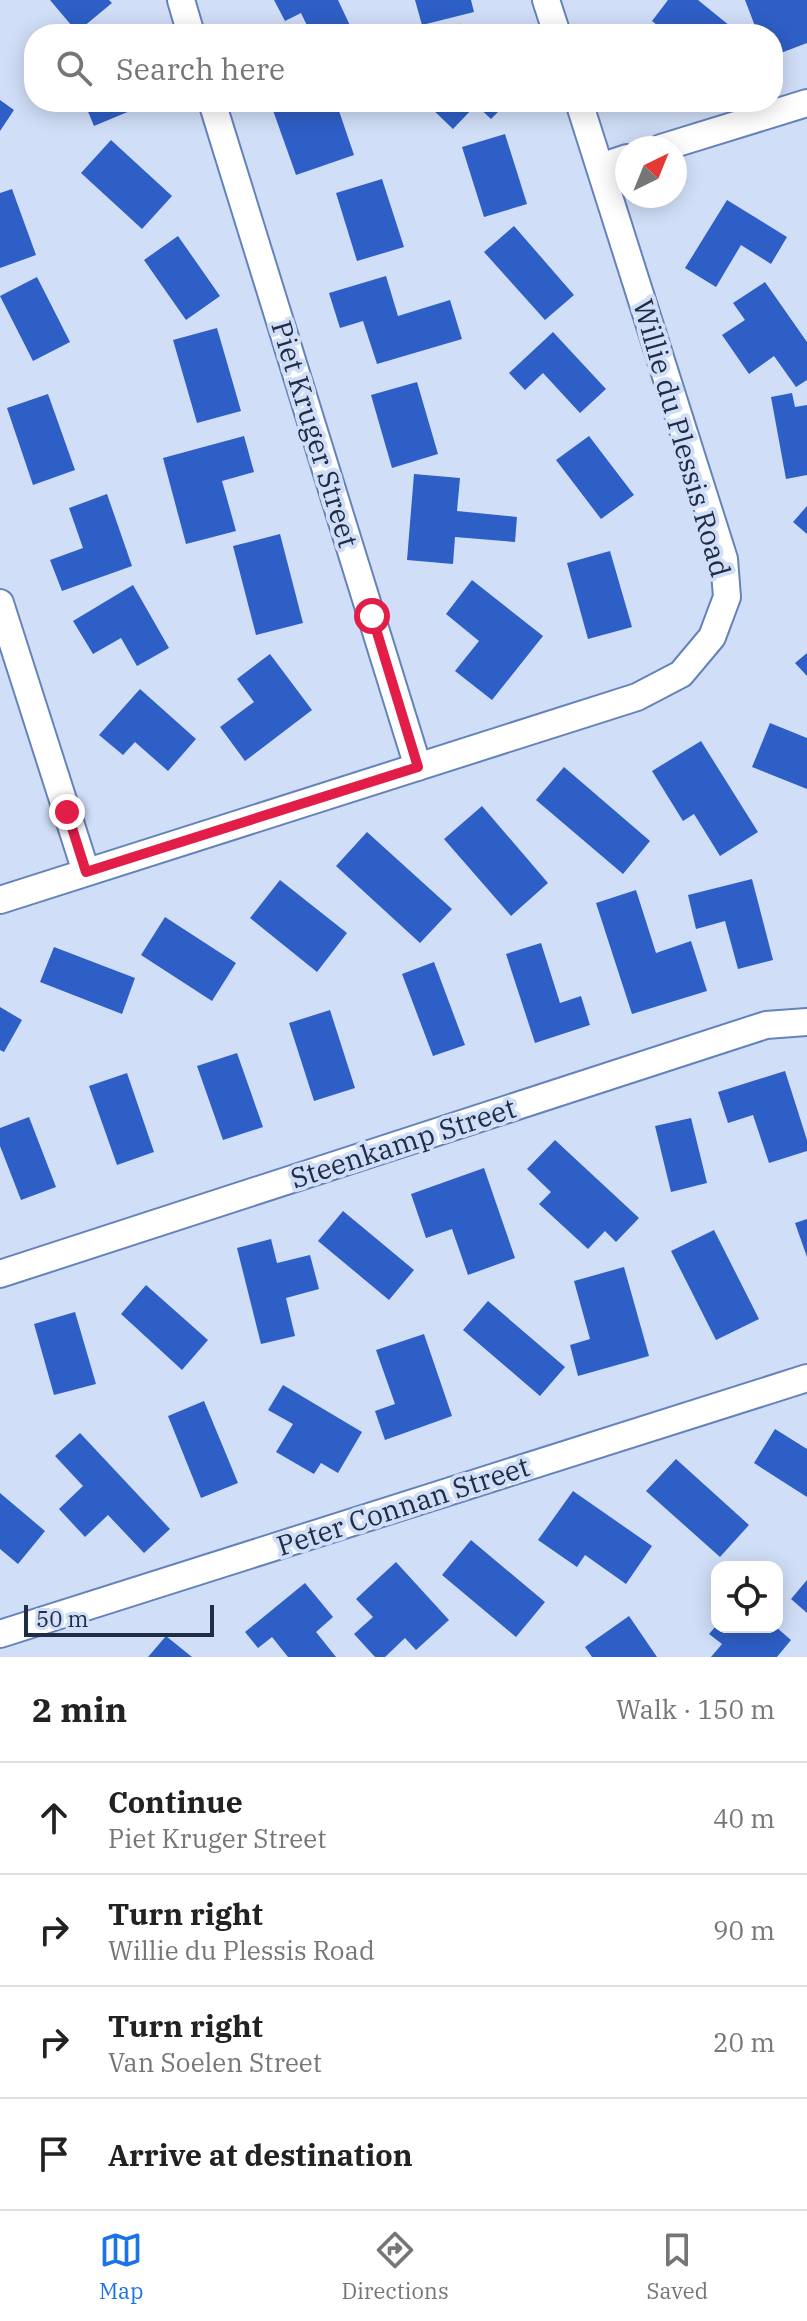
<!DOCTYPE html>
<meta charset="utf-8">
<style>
:root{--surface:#fff;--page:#f6f6f6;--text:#222;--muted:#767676;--line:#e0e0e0;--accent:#1a73e8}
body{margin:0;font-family:"IBM Plex Serif",serif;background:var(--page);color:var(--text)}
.controls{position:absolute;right:24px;bottom:24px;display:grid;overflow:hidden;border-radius:16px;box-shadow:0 4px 20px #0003}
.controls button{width:72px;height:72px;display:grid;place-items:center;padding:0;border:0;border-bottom:2px solid var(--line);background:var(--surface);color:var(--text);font:40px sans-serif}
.compass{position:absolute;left:615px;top:136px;width:72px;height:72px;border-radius:50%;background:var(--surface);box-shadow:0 4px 20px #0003;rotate:43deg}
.scale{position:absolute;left:24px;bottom:20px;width:190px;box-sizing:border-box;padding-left:8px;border:4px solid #212d45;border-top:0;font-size:22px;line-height:28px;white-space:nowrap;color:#212d45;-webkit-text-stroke:6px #d0def7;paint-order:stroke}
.stop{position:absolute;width:24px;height:24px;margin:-18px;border:6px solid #e11d48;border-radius:50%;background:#fff}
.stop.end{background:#e11d48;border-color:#fff;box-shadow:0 2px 8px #0008}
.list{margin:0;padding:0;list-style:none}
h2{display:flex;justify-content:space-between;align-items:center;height:104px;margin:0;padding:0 32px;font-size:34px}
h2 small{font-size:26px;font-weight:400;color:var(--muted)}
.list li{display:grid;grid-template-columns:52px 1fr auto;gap:24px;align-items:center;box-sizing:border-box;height:112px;padding:0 32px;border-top:2px solid var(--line)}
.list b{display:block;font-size:30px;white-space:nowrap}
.list p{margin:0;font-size:26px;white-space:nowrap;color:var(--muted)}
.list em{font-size:26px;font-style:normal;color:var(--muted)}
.icon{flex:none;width:44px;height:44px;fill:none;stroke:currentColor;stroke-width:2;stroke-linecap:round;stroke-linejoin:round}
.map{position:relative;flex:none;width:807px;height:1657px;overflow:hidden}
.search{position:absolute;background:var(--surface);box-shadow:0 4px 20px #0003;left:24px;right:24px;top:24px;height:88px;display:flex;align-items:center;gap:20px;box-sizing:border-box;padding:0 28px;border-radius:32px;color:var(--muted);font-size:30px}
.sheet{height:552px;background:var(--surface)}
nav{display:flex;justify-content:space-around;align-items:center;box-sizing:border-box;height:112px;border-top:2px solid var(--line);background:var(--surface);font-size:22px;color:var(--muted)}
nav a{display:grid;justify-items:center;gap:4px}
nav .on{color:var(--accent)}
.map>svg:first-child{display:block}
.building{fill:#2e5fc6}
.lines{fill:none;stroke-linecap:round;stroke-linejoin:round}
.minor-casing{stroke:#6583bb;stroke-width:30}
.minor{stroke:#fff;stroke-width:26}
.route{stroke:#e11d48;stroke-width:10}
.labels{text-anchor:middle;stroke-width:8;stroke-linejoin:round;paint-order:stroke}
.street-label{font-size:28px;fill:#212d45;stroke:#d0def7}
</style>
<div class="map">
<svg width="807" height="1657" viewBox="0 0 807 1657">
<rect width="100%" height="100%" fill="#d0def7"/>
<path class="building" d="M50 0H109L112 3 77 32Z
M274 0H338L354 34H311L301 13 285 21Z
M415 0H471L474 12 422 25Z
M668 0H698L730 26 724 34H668L652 21Z
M745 0H807V43L773 56V34H758Z
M0 100 14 110 0 131Z
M84 102H134L137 108 94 126Z
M270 102H336L354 155 296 175Z
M433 102H508L491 119 476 105 453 129 429 106Z
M505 134 527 204 484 217 462 147Z
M111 140 172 196 142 229 81 173Z
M382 179 404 247 357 261 336 193Z
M12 189 36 255 0 268V193Z
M727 200 787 237 771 264 741 245 716 287 685 268Z
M514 226 574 295 545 320 484 252Z
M178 236 220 296 186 320 144 260Z
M386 276 398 316 450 300 462 339 377 364 363 321 340 328 329 293Z
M37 277 70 342 33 361 0 296Z
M765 282 807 342V380L796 387 774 356 749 374 722 335 745 320 733 303Z
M217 328 241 411 197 423 173 340Z
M553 332 606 389 580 413 543 373 525 390 509 373Z
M417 382 438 454 392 468 371 395Z
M792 393 795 407 807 405V475L786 479 771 397Z
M48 394 75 470 33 485 7 408Z
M244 436 254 472 222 481 236 531 186 544 163 458Z
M589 436 634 495 601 519 556 460Z
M414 474 460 478 457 511 517 517 515 542 455 537 453 564 407 560Z
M107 494 132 566 62 591 50 560 83 548 69 508Z
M807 506V534L793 522Z
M280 534 303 623 256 635 233 546Z
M610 551 632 627 588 639 567 563Z
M472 580 543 636 492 700 455 671 479 641 446 614Z
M133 585 169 648 137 666 121 638 93 654 73 621Z
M807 653V676L795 663Z
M270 654 312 710 245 761 220 727 254 702 237 679Z
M140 689 196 739 168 771 135 742 123 755 99 735Z
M770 723 807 738V789L752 767Z
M701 741 758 832 720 856 694 814 683 821 652 771Z
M564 767 650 841 623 874 536 800Z
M482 806 548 883 511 916 444 839Z
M367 832 452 909 420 943 336 866Z
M752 879 773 960 738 969 725 921 696 929 688 895Z
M280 880 347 933 317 972 250 918Z
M636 890 656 953 691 941 707 991 632 1014 596 903Z
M165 917 236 963 212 1001 141 955Z
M541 943 560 1003 581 996 590 1025 535 1043 506 954Z
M54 947 135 978 122 1014 40 982Z
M434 962 465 1045 433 1056 402 974Z
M0 1007 22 1020 4 1052 0 1050Z
M330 1010 355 1088 314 1101 289 1023Z
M237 1053 263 1127 223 1140 197 1066Z
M785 1071 807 1140V1151L769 1163 753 1115 728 1123 718 1092Z
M127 1073 154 1152 117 1165 89 1086Z
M29 1117 56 1187 21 1200 0 1146V1128Z
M691 1118 707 1183 671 1192 655 1126Z
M555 1140 639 1218 616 1242 605 1231 588 1249 539 1204 551 1192 527 1169Z
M484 1168 515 1258 468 1275 452 1229 426 1238 411 1194Z
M343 1211 414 1270 389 1300 318 1241Z
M807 1219V1257L795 1223Z
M714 1230 759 1319 716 1340 671 1251Z
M271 1239 277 1263 310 1255 319 1289 286 1298 295 1336 261 1344 237 1248Z
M624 1267 649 1356 578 1376 570 1345 590 1339 574 1281Z
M146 1285 208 1340 182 1370 121 1314Z
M488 1301 565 1367 540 1396 463 1330Z
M75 1312 96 1384 54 1395 34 1324Z
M424 1334 452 1416 385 1440 375 1411 395 1404 376 1350Z
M283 1385 362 1432 338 1473 321 1463 314 1474 276 1452 293 1424 268 1410Z
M204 1401 238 1483 201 1498 168 1416Z
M775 1429 807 1449V1497L754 1463Z
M80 1433 170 1529 144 1553 108 1515 85 1537 59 1509 83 1486 55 1456Z
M676 1459 749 1525 720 1557 646 1491Z
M573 1491 652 1546 626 1584 585 1555 577 1567 538 1540Z
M0 1493 45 1531 18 1564 0 1549Z
M471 1540 545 1602 516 1637 442 1575Z
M396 1562 449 1620 416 1650 405 1638 385 1657H375L354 1634 373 1617 356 1599Z
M807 1580V1613L791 1599Z
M305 1583 333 1617 316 1632 336 1657H288L272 1637 258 1648 245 1632Z
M629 1616 657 1657H592L585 1647Z
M715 1627H776L791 1640 777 1657H711L722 1644 709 1634Z
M166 1636 192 1657H148Z"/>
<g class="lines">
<g class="minor-casing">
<path id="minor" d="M181 0 191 34
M546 0 557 34
M212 102 418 767
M661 148 807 103
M600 167 627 158
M0 603 86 872
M0 900 637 697 681 674 712 637 727 597 724 559 579 102
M0 1274 766 1025 807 1022
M0 1634 807 1378"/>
</g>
<use href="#minor" class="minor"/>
</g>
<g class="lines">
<path class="route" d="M67 812 86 872 418 767 372 616"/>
</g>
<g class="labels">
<g class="street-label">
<text transform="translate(315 434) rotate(73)" y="10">Piet Kruger Street</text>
<text transform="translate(682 438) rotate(74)" y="10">Willie du Plessis Road</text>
<text transform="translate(403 1143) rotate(-18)" y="10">Steenkamp Street</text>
<text transform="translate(403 1506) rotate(-18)" y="10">Peter Connan Street</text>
</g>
</g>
</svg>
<div class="controls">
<button><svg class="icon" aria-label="locate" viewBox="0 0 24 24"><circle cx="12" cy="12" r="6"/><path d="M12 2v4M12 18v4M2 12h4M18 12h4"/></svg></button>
</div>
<svg class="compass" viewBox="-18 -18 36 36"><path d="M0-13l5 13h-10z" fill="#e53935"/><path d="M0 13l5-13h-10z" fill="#767676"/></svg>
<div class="scale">50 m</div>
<div class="stop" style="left:372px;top:616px"></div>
<div class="stop end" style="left:67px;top:812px"></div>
<div class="search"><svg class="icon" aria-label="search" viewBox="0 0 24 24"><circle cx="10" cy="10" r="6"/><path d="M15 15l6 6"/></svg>Search here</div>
</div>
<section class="sheet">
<h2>2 min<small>Walk · 150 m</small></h2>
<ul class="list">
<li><svg class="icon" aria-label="ahead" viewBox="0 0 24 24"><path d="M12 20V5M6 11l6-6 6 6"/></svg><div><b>Continue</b><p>Piet Kruger Street</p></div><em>40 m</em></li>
<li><svg class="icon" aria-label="right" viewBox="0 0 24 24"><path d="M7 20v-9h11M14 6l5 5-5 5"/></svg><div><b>Turn right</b><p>Willie du Plessis Road</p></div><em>90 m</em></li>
<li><svg class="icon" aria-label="right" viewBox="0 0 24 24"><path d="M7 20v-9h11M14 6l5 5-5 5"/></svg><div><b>Turn right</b><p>Van Soelen Street</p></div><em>20 m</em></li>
<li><svg class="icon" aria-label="arrive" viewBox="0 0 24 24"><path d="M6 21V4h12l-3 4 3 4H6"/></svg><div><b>Arrive at destination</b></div></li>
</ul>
</section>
<nav>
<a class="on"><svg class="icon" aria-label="map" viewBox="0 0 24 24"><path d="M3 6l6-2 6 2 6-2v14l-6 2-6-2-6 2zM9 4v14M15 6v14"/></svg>Map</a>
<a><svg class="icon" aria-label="directions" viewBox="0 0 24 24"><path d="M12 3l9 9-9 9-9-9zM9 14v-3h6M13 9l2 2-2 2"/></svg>Directions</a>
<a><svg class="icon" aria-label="saved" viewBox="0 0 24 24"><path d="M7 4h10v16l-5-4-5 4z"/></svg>Saved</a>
</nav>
